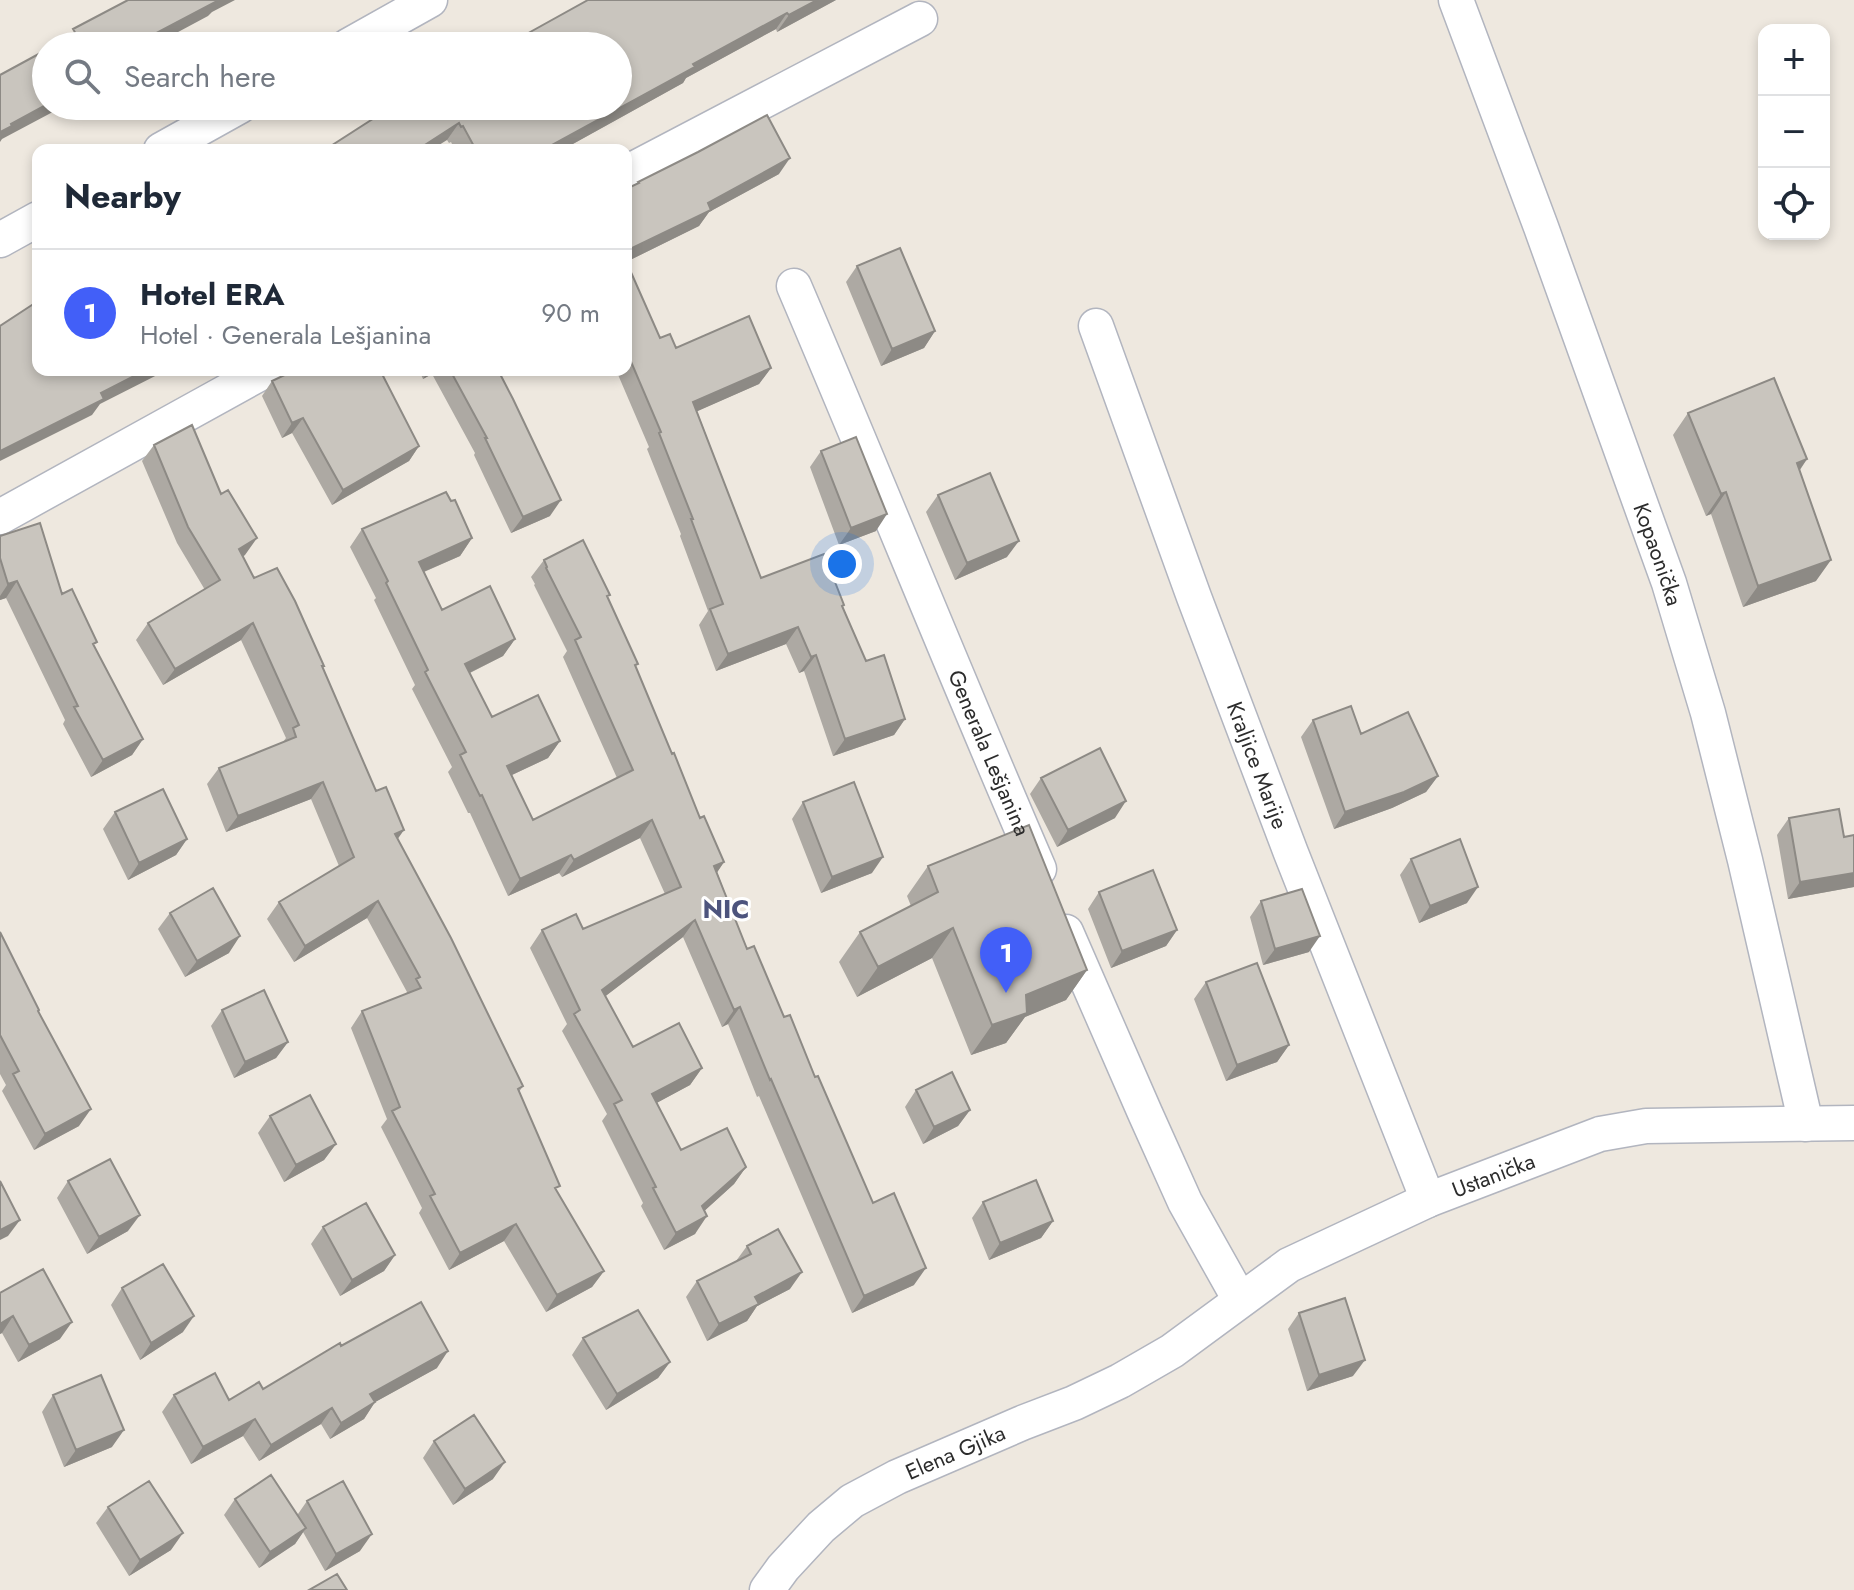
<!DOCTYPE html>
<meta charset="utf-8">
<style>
:root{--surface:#fff;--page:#f6f6f7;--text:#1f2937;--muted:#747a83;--line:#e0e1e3;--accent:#425ff8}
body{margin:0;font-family:Jost,sans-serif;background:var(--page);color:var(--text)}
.controls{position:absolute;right:24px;top:24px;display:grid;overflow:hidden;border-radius:16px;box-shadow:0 4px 12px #0003}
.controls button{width:72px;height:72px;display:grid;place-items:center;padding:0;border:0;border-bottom:2px solid var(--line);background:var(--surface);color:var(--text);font:40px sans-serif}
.you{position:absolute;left:842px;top:564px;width:28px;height:28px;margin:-20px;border:6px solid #fff;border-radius:50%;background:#1a73e8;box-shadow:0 0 0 12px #1a73e833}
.badge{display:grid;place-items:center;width:52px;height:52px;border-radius:50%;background:var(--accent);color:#fff;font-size:26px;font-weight:700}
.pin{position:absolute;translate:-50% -66px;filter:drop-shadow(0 2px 4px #0008)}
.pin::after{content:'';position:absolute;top:42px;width:28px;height:24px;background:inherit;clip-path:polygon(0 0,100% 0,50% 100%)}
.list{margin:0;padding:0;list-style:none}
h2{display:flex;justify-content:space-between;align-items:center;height:104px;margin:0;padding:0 32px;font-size:34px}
h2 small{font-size:26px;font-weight:400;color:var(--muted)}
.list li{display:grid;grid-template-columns:52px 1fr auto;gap:24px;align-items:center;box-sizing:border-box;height:128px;padding:0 32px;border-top:2px solid var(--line)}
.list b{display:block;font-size:30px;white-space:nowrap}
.list p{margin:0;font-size:26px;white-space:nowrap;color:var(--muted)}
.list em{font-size:26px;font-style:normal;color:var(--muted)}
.icon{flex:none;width:44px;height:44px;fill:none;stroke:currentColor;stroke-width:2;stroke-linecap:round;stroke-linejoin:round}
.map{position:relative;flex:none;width:1854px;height:1590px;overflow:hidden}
.search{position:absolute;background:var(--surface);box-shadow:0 4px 12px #0003;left:32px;top:32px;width:600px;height:88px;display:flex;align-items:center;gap:20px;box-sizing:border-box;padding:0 28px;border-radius:44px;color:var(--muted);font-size:30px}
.panel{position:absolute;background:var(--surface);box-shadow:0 4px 12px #0003;left:32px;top:144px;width:600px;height:232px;border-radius:16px}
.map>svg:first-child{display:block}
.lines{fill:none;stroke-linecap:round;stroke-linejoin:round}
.minor-casing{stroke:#b2b5bf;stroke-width:37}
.minor{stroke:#fff;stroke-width:34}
.wall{fill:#ada9a3}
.shaded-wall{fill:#8d8a85}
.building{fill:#c9c5be;stroke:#8d8a85;stroke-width:2}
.labels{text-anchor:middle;stroke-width:6;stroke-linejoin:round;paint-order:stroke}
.street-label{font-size:22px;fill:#2c2c2c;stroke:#fff}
.quarter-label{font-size:26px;font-weight:bold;fill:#4d547d;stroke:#fff}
</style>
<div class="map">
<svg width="1854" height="1590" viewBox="0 0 1854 1590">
<rect width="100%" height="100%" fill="#eee8df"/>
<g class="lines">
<g class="minor-casing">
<g id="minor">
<path id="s1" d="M1456 0 1541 227 1669 583 1708 713 1745 860 1806 1124"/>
<path d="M348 46 430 0"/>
<path d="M161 150 240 106"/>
<path d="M626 173 920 19"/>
<path d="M0 240 38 219"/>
<path id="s2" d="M794 286C877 480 955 675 1039 869"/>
<path id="s3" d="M1096 326 1194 597 1291 853 1428 1200"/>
<path d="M0 517 266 370"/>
<path d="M1066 932 1145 1113 1185 1202 1240 1300"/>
<path id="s4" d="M767 1590 783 1568 821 1527 852 1501 897 1477 1022 1423 1074 1403 1120 1381 1172 1351 1289 1265 1428 1200 1600 1134 1646 1126 1854 1123"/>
</g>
</g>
<use href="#minor" class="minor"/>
</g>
<path class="wall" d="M836 0 777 32 776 29 686 78 683 83 562 150H455L451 142 449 143 447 140 326 149 393 106H618L511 44 514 41Z
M779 174 709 212 699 226 626 262 660 338 676 348 771 368 759 384 697 411 761 578 844 605 843 607 866 661 905 719 894 735 833 756 804 671 799 673 786 644 716 671 699 625 708 611 680 536 681 534 647 449 649 447 616 370H626V189L637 184 638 182Z
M857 266 935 331 924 348 881 366 846 282Z
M419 370H498L550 516 511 533 474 455 475 453 432 374 423 379Z
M272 381 419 446 409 461 332 505 292 433 282 438 262 396Z
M1688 413 1807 459 1800 470 1816 581 1743 607 1711 514 1706 516 1673 435Z
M154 445 245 555 243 556 254 578 324 666 323 668 397 839 523 1086 519 1092 557 1191 604 1271 592 1287 546 1312 504 1241 449 1270 419 1213 422 1208 381 1127 387 1119 351 1028 362 1011 406 994 407 992 367 918 294 962 267 919 279 902 339 866 311 799 226 832 207 784 219 768 283 742 286 738 241 640 163 685 136 640 148 623 205 590 177 543 142 461Z
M821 451 876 531 839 545 810 467Z
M938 495 1007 557 955 580 926 512Z
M362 529 472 538 460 556 424 572 442 610 515 639 503 656 470 673 492 717 560 741 548 758 512 775 533 820 617 778 563 657 567 651 534 585 535 584 531 577 544 560 608 598 638 664 635 667 672 754 700 818 724 862 717 872 747 949 815 1077 873 1203 914 1285 852 1313 759 1096 757 1097 728 1024 722 1027 683 937 605 996 633 1047 702 1068 690 1085 656 1103 681 1150 746 1167 734 1184 704 1211 695 1234 664 1250 641 1206 643 1203 602 1121 607 1114 562 1031 567 1024 530 948 542 930 583 929 665 894 640 838 562 877 559 873 508 896 470 813H468L448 772 452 767 412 689 415 685 374 600 376 598 350 547Z
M0 536 62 594 94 646 143 739 132 755 91 777 63 724 65 720 6 598 0 600Z
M1313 720 1361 734 1438 776 1426 792 1392 808 1334 829 1301 737Z
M1041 778 1115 818 1057 847 1030 794Z
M803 802 872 873 821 893 792 819Z
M115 812 187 839 176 855 128 880 103 829Z
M1789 818 1844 837 1854 835V887L1788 899 1777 835Z
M1411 859 1467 903 1419 923 1400 875Z
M928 866 1087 970 1066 1000 1025 1017 1006 1043 971 1055 932 958 857 997 839 962 860 932 911 906 907 896Z
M1099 892 1177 930 1166 946 1111 968 1088 909Z
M1261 901 1309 952 1263 965 1250 917Z
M170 913 229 953 185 977 158 929Z
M0 932 38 1012 79 1126 34 1150 2 1091 6 1085 0 1074Z
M1206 982 1289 1045 1277 1062 1226 1081 1194 999Z
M222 1010 288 1042 276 1058 234 1078 211 1026Z
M916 1090 970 1110 958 1126 923 1144 905 1107Z
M270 1116 336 1144 324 1160 284 1182 258 1133Z
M68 1181 128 1231 87 1254 57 1198Z
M983 1202 1053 1221 1041 1238 989 1260 972 1218Z
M323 1227 395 1255 384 1271 340 1296 311 1244Z
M747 1246 790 1289 757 1306 747 1321 707 1341 686 1297 697 1281 736 1261Z
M122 1288 183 1332 140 1360 111 1305Z
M0 1293 60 1339 18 1362 2 1333 0 1334Z
M1299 1313 1353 1376 1307 1391 1288 1329Z
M583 1338 670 1362 658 1378 606 1410 572 1355Z
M341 1346 437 1368 375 1402 364 1419 330 1439 321 1424 259 1461 243 1436 191 1464 162 1412 174 1395 229 1400 263 1389Z
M53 1395 112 1447 64 1467 42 1412Z
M434 1441 493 1479 453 1505 423 1458Z
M235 1499 298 1514 307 1501 360 1551 325 1571 303 1532 295 1544 259 1568 224 1515Z
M108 1507 171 1550 129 1576 96 1523Z"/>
<path class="shaded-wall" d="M217 0H235L212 12 208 16 152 46H142L147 38Z
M817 0H836L777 32 789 15Z
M787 13 776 29 686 78 683 83 562 150H543L693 64Z
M46 105 64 106 2 139 0 142V132L11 124Z
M459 123 447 140 431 150H417Z
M790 158 779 174 709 212 699 226 626 262V251L708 203Z
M935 331 924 348 881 366 892 349Z
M771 368 759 384 682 418 693 402Z
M146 370H167L100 404 92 415 0 461V451L101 393Z
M429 370H435L432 374 423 379Z
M303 418 292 433 282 438 292 423Z
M419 446 409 461 332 505 343 490Z
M1807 459 1792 481 1797 463Z
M1726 492 1711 514 1706 516 1721 494Z
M561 500 550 516 511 533 523 517Z
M887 514 876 531 839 545 851 528Z
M257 538 245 555 228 565 239 549Z
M472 538 460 556 407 579 419 562Z
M1019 541 1007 557 955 580 967 563Z
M1831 560 1816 581 1743 607 1758 586Z
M17 581 6 598 0 600V596L8 584Z
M253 623 241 640 163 685 175 669Z
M798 627 786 644 716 671 728 654Z
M515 639 503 656 453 681 465 664Z
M816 655 804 671 799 673 811 657Z
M905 719 894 735 833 756 845 739Z
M143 739 132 755 91 777 103 760Z
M560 741 548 758 495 783 507 766Z
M1438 776 1426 792 1392 808 1334 829 1345 812Z
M323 782 311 799 226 832 238 816Z
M1126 801 1115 818 1057 847 1068 830Z
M652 820 640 838 562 877 574 860Z
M404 830 392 847 395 834Z
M187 839 176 855 128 880 139 863Z
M571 855 559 873 508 896 520 879Z
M883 857 872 873 821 893 832 877Z
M724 862 712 880 714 866Z
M1854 873V887L1788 899 1800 882Z
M1478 887 1467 903 1419 923 1430 906Z
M378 901 367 918 294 962 305 946Z
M695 920 683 937 590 1008 602 990Z
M953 928 932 958 857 997 878 967Z
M1177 930 1166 946 1111 968 1122 951Z
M240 936 229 953 185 977 197 961Z
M1320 936 1309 952 1263 965 1275 949Z
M1087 970 1066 1000 1025 1017 1006 1043 971 1055 992 1025 1026 995Z
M740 1007 728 1024 722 1027 734 1010Z
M288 1042 276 1058 234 1078 245 1062Z
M1289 1045 1277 1062 1226 1081 1237 1065Z
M702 1068 690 1085 640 1112 652 1094Z
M91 1109 79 1126 34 1150 45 1134Z
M970 1110 958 1126 923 1144 934 1127Z
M336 1144 324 1160 284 1182 296 1165Z
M746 1167 734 1184 690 1224 702 1206Z
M140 1215 128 1231 87 1254 99 1237Z
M707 1216 695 1234 664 1250 676 1233Z
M20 1220 8 1236 0 1240V1230Z
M1053 1221 1041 1238 989 1260 1000 1243Z
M516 1224 504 1241 449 1270 460 1253Z
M395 1255 384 1271 340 1296 352 1280Z
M926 1268 914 1285 852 1313 864 1296Z
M604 1271 592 1287 546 1312 557 1295Z
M802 1272 790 1289 757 1306 747 1321 707 1341 719 1324 755 1297Z
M13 1316 2 1333 0 1334V1324Z
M194 1316 183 1332 140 1360 151 1343Z
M72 1322 60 1339 18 1362 29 1345Z
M448 1351 437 1368 359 1411 370 1394Z
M1365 1360 1353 1376 1307 1391 1319 1375Z
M670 1362 658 1378 606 1410 617 1394Z
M375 1402 364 1419 330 1439 341 1423Z
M332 1408 321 1424 259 1461 271 1445Z
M255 1419 243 1436 191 1464 203 1447Z
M124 1430 112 1447 64 1467 76 1450Z
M505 1462 493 1479 453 1505 465 1489Z
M306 1528 295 1544 259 1568 270 1552Z
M183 1533 171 1550 129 1576 140 1560Z
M372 1534 360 1551 325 1571 336 1554Z"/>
<path class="building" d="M128 0H219L147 38 150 44 146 46H53L76 34 73 29Z
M588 0H817L789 15 787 13 693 64 695 67 543 150H476L463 126 461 127 459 123 417 150H319L324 147 326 149 393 106H618V46H508L514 42V41Z
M46 50V105L11 124 12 126 0 132V75Z
M767 115 790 158 708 203 711 210 626 251V189L639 183 638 182 698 152Z
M900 248 935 331 892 349 857 266Z
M626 261 660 338 670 334 676 348 749 316 771 368 693 402 761 578 824 554 844 605 842 606 866 661 884 655 905 719 845 739 816 655 811 657 798 627 728 654 710 609 723 604 691 519H693L659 433 661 432 626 350Z
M38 301V370H146L101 393 104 399 0 451V326Z
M295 370H380L419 446 343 490 303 418 292 423 272 381Z
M450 370H498L513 399 561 500 523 517 485 438H487Z
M1774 378 1807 459 1797 463 1831 560 1758 586 1726 492 1721 494 1688 413Z
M192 425 221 494 228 490 257 538 239 549 254 578 277 568 295 601 324 666H322L376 791 386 787 404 830 395 834 451 938 523 1086 518 1089 560 1186 555 1188 604 1271 557 1295 516 1224 460 1253 430 1196 435 1194 392 1111 400 1107 362 1011 421 988 416 979 420 977 378 901 305 946 279 902 354 857 323 782 238 816 219 768 296 737 293 728 299 725 253 623 175 669 148 623 220 580 188 527 154 445Z
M856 437 887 514 851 528 821 451Z
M990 473 1019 541 967 563 938 495Z
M446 492 451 501 455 500 472 538 419 562 442 610 490 586 515 639 465 664 492 717 538 695 560 741 507 766 533 820 633 770 575 640 581 637 546 568 547 567 544 560 583 540 610 595 607 596 638 664 635 665 672 754 674 753 700 818 704 816 724 862 714 866 747 949 754 946 784 1017 790 1015 815 1077 818 1076 873 1203 894 1193 926 1268 864 1296 771 1079 770 1080 740 1007 734 1010 695 920 602 990 633 1047 679 1023 702 1068 652 1094 681 1150 727 1128 746 1167 702 1206 707 1216 676 1233 653 1188 656 1187 614 1104 622 1100 574 1014 580 1010 542 930 576 914 583 929 681 887 652 820 574 860 571 855 520 879 482 795 480 796 460 755 466 752 425 672 428 670 386 583 388 581 362 529Z
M40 523 62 594 72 589 97 642 93 644 143 739 103 760 74 707 78 706 17 581 8 584 0 558V536Z
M1351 706 1361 734 1408 712 1438 776 1404 792 1345 812 1313 720Z
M1100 748 1126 801 1068 830 1041 778Z
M854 782 883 857 832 877 803 802Z
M163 789 187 839 139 863 115 812Z
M1839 809 1844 837 1854 835V873L1800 882 1789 818Z
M1029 825 1087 970 1026 995 1027 1013 992 1025 953 928 878 967 860 932 938 892 928 866Z
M1460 839 1478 887 1430 906 1411 859Z
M1153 870 1177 930 1122 951 1099 892Z
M213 888 240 936 197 961 170 913Z
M1302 889 1320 936 1275 949 1261 901Z
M0 932 39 1010 38 1011 91 1109 45 1134 13 1074 19 1071 0 1035Z
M1257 963 1289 1045 1237 1065 1206 982Z
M264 990 288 1042 245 1062 222 1010Z
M952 1072 970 1110 934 1127 916 1090Z
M310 1095 336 1144 296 1165 270 1116Z
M110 1159 140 1215 99 1237 68 1181Z
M1036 1180 1053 1221 1000 1243 983 1202Z
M0 1181 20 1220 0 1230Z
M366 1203 395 1255 352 1280 323 1227Z
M778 1229 802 1272 755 1297 759 1304 719 1324 697 1281 751 1254 747 1246Z
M163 1264 194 1316 151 1343 122 1288Z
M43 1269 72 1322 29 1345 13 1316 0 1324V1293Z
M1345 1298 1365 1360 1319 1375 1299 1313Z
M421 1302 448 1351 370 1394 375 1402 341 1423 332 1408 271 1445 255 1419 203 1447 174 1395 215 1373 229 1400 259 1382 263 1389 340 1343 341 1346Z
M638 1310 670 1362 617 1394 583 1338Z
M101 1375 124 1430 76 1450 53 1395Z
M474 1415 505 1462 465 1489 434 1441Z
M271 1475 306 1528 270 1552 235 1499Z
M149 1481 183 1533 140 1560 108 1507Z
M343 1481 372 1534 336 1554 307 1501Z
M337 1574 347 1590H309Z"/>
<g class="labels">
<g class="street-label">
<text dy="8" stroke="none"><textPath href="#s1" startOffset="590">Kopaonička</textPath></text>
<text dy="8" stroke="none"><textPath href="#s2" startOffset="506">Generala Lešjanina</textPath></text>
<text dy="8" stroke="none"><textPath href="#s3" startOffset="468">Kraljice Marije</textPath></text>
<text dy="8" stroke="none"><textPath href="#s4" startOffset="846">Ustanička</textPath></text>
<text dy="8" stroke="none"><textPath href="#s4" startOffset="238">Elena Gjika</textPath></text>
</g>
<g class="quarter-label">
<text x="726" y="918">NIC</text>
</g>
</g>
</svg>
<div class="controls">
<button>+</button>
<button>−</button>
<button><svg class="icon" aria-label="locate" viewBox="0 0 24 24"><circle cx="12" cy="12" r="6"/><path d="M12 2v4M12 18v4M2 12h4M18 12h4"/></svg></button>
</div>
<div class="you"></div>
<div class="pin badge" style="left:1006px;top:993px">1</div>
<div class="search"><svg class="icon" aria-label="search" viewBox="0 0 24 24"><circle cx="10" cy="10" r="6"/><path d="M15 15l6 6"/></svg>Search here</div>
<section class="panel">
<h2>Nearby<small></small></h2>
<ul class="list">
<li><span class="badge">1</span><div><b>Hotel ERA</b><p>Hotel · Generala Lešjanina</p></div><em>90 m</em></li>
</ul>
</section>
</div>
